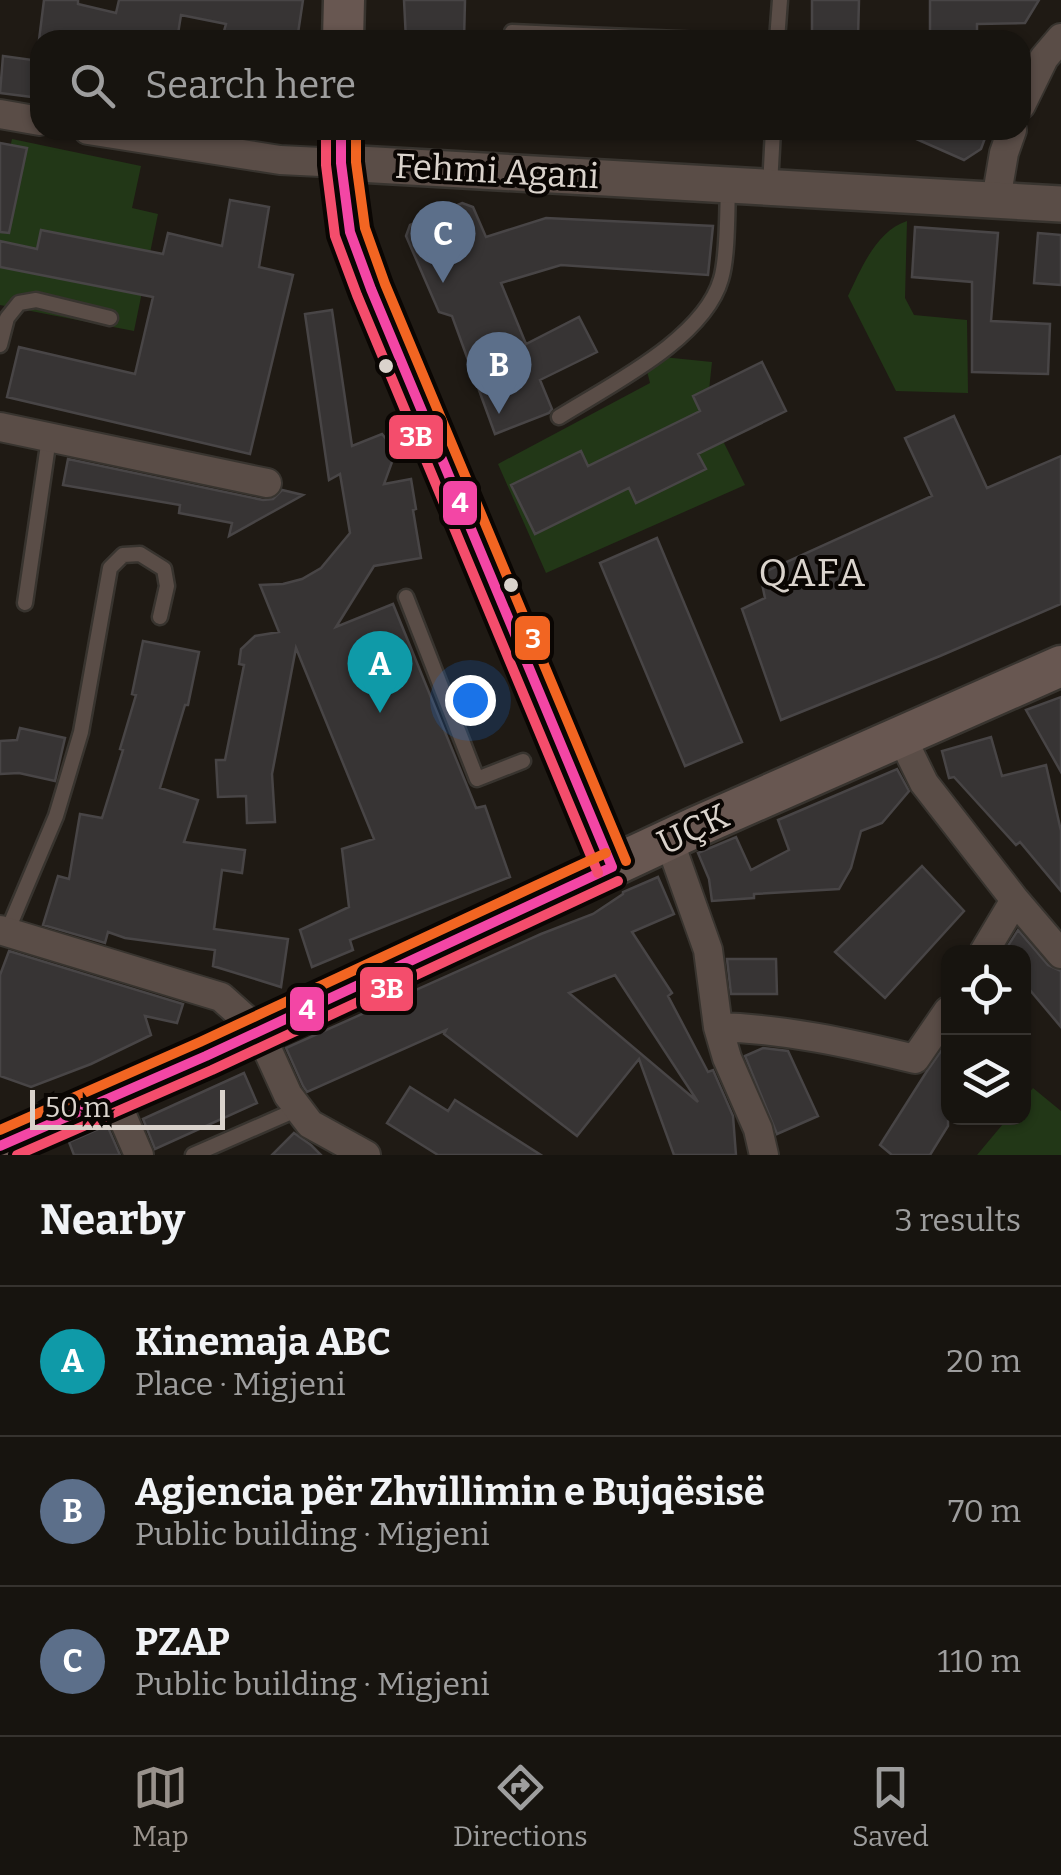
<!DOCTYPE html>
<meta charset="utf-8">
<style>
:root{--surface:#17140f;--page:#24211d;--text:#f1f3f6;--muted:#9e9e9e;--line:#36332f;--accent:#99928c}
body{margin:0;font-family:Bitter,serif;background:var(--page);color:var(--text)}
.controls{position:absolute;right:30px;bottom:30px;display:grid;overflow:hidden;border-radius:20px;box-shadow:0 2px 8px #0004}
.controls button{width:90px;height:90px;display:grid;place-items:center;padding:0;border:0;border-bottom:2px solid var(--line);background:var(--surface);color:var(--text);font:50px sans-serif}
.scale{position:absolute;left:30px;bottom:25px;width:195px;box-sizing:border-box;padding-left:10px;border:5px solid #dad3cc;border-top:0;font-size:28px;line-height:35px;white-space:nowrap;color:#dad3cc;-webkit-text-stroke:8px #0a0603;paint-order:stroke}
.you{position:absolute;left:470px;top:700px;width:35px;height:35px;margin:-25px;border:8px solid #fff;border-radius:50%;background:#1a73e8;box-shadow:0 0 0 15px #1a73e833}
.badge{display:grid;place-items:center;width:65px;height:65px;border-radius:50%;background:var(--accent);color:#fff;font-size:32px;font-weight:700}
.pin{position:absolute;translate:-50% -82px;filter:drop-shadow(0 2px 5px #0008)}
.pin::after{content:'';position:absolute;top:52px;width:35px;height:30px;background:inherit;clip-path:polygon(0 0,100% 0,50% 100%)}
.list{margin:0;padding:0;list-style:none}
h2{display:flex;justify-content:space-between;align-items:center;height:130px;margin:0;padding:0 40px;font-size:42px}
h2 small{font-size:32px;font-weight:400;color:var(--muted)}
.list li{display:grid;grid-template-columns:65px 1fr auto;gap:30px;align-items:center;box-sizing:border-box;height:150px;padding:0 40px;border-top:2px solid var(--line)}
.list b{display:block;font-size:38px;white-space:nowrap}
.list p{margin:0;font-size:32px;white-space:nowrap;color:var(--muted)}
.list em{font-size:32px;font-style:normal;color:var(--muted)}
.icon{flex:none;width:55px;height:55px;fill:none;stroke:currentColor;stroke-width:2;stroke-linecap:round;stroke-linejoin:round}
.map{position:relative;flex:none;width:1061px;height:1155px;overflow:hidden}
.search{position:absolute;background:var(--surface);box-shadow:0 2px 8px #0004;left:30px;right:30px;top:30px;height:110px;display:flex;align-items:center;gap:25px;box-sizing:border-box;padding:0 35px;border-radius:30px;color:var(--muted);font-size:38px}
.sheet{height:580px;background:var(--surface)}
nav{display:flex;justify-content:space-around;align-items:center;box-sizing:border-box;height:140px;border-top:2px solid var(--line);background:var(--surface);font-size:28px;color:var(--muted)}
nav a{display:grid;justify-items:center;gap:5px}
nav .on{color:var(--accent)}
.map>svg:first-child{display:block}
.green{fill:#223717}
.building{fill:#373434;stroke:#484546;stroke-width:2.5;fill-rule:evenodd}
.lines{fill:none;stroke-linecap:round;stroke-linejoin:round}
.service-casing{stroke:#38342f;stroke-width:19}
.minor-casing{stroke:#38342f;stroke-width:32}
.tertiary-casing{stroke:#38342f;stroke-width:40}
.secondary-casing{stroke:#38342f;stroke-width:45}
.service{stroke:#5a4d47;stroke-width:14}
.minor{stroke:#5a4d47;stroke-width:28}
.tertiary{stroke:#5a4d47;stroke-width:35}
.secondary{stroke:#685751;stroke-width:40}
.bus-1-casing{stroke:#0a0603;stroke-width:18}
.bus-2-casing{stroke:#0a0603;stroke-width:18}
.bus-3-casing{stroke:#0a0603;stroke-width:18}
.bus-1{stroke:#f346a5;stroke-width:10}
.bus-2{stroke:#f44d6c;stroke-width:10}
.bus-3{stroke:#f26522;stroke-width:10}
.bus-dot{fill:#dad3cc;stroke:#0a0603;stroke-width:4}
.labels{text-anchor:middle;stroke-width:8;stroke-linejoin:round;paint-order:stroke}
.street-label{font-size:35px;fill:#dad3cc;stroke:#0a0603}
.neighbourhood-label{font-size:38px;letter-spacing:2.5px;fill:#dad3cc;stroke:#0a0603}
.line-badge{stroke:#0a0603;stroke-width:4}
.badge-label{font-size:28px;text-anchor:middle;font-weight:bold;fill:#fff}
</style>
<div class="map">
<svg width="1061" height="1155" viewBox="0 0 1061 1155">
<rect width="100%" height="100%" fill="#1f1a14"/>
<path class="green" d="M12 139 141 166 132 208 158 214 134 331 0 305V194Z
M907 221 905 298 914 315 967 320 968 393 896 391 848 296C861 269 876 231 907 221Z
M643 355 712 362 707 409 745 485 546 573 498 464 650 383Z
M1033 1088 1061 1111V1155H977L1008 1118H1024V1099Z"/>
<path class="building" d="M44 0H78V4L116 13 119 0H303L297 40 222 38 226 24 181 15 177 40H120L87 35V40H39Z
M404 0H465L464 40H406Z
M812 0H859L858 38 812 37Z
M930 0H1039L1025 23 977 24V40H930Z
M3 56 40 61V98L0 93Z
M896 130H988L981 149 964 160Z
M0 143 27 148 9 233 0 232Z
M230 200 269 207 259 267 293 275 250 454 7 397 19 347 135 374 153 297 0 267V241L37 249 41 230 163 254 168 233 222 246Z
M462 203 473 207 486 237 546 218 713 226 708 275 561 265 501 283 526 344 579 317 597 352 540 380 552 409 549 413 495 434 452 316 439 312 406 236 410 225Z
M915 227 998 233 991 321 1050 324 1048 374 972 372V282L912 277Z
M1038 233 1061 235V285L1034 283Z
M332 310 352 446 382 434 396 451 384 484 411 479 416 509 413 510 421 558 374 566 336 627 393 604 476 808 485 806 510 877 350 940 353 950 312 967 300 930 349 907 342 849 374 839 296 648 272 774 275 822 247 823 246 796 218 797 216 760H225L244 665 239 664 241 649 255 636 279 632 260 585 283 584 302 579 321 568 350 533 340 474 329 480 305 314Z
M762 362 786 411 698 454 706 469 636 503 629 488 535 534 511 485 581 451 588 466 700 411 693 396Z
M954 416 987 488 1061 456V604L940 656 781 720 742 609 765 598 760 574 932 496 905 438Z
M68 459 263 500 273 499 282 490 303 495 229 536 232 523 179 513 180 505 63 485Z
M657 538 742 742 685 766 600 563Z
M143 641 199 652 188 705H185L160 788 198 800 184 842 245 850 242 873 222 870 214 929 288 939 281 987 213 966 215 950 125 938 108 932 105 943 43 925 58 876 69 879 80 814 102 818 123 750 120 749 136 695 132 694Z
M1061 697V772L1026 710Z
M20 728 65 738 55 781 19 773 0 774V741L17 740Z
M991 737 1002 776 1046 765 1061 831V891L1020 842 1016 845 954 777 949 778 942 751Z
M897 769 909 791 882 823 861 831 851 868 839 889 754 894V898L712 901 709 879 698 853 736 837 751 870 789 850 778 820Z
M922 866 964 911 885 998 835 952Z
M658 877 674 914 632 932 672 993 668 996 708 1072 713 1070 733 1116 736 1155H674L639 1059 577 1136 444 1034 446 1030 307 1092 303 1086 286 1048 541 934 593 914 623 894V892ZM615 975 698 1102 569 993Z
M1018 930 1048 965 1061 971V1027L1024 983V952H1004Z
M9 951 183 1004 177 1023 145 1016 151 1035 91 1064 31 1087 0 1076V975Z
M727 959H776L777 994H731Z
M948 1041V1126L930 1155H892L880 1145 927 1071Z
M763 1048 788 1051 818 1116 777 1134 745 1056Z
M244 1073 257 1103 155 1149 143 1119Z
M410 1087 448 1111 455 1100 541 1155H438L387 1123Z
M107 1125 120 1155H74L69 1142Z
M294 1133 311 1145 321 1155H272Z"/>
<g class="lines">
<g class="service-casing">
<path id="service" d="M512 32 702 40
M777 40 780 0
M770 186 773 130
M0 345 7 318 19 303 36 300 110 318
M559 417C610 385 704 339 721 279 728 256 727 211 728 186
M406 597 477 779 523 761
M25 603 49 438
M7 932 56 816 81 732 110 568 123 555 140 554 164 569 167 586 160 617
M193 1155 298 1109"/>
</g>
<g class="minor-casing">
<path id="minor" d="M1021 105 1044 58 1061 38
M0 114 40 121
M88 130 280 160 341 163
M996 200 1004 153 1012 130
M0 427 267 483
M901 736 924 783 1015 900 1061 954
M669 840 708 950 718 1027 727 1058 758 1129 764 1155
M0 930 221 997 259 1031 288 1095 310 1124 366 1155
M984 952 1015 900
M718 1027C785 1029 849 1043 915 1059L948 1011
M114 1097 139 1155"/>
</g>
<g class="tertiary-casing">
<path id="tertiary" d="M341 163 1061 204"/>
</g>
<g class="secondary-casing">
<path id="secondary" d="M343 40 344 0
M341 130V163L350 232 371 289 612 867
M0 1146 206 1056 696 827 1061 666"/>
</g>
<use href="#service" class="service"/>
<use href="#minor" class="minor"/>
<use href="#tertiary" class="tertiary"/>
<use href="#secondary" class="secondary"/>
<g class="bus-1-casing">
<path id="bus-1" d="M341 130V163L350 232 371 289 612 867
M0 1146 206 1056 612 867"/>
</g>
<g class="bus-2-casing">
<path id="bus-2" d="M326 130V165L335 236 357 295 598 873
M17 1155 212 1070 618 881"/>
</g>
<g class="bus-3-casing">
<path id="bus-3" d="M356 130V162L365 228 385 284 626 861
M0 1130 200 1042 606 853"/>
</g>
<use href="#bus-1" class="bus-1"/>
<use href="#bus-2" class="bus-2"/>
<use href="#bus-3" class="bus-3"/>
</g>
<g class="bus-dot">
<circle cx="386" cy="366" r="9"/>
<circle cx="511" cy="585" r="9"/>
</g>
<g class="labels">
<g class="street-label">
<text transform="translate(497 171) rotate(3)" y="12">Fehmi Agani</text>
<text transform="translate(693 829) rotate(-25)" y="12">UÇK</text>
</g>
<g class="neighbourhood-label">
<text x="813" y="586">QAFA</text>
</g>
</g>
<g class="line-badge">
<rect x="387" y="413" width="58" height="48" rx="10" fill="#f44d6c"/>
<rect x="441" y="479" width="38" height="48" rx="10" fill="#f346a5"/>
<rect x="513" y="614" width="39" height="48" rx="10" fill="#f26522"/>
<rect x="358" y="965" width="57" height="48" rx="10" fill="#f44d6c"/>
<rect x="288" y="985" width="38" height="48" rx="10" fill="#f346a5"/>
</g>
<g class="badge-label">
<text x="416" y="446">3B</text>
<text x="460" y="512">4</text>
<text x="533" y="648">3</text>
<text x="387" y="998">3B</text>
<text x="307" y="1019">4</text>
</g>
</svg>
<div class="controls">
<button><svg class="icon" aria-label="locate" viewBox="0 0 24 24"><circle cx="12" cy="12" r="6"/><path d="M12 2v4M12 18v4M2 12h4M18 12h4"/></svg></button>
<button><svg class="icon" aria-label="layers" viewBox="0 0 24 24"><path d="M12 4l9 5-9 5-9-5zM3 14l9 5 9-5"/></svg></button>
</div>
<div class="scale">50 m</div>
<div class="you"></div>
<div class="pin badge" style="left:380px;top:713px;background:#0f9aa8">A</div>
<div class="pin badge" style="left:499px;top:414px;background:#5c6f8a">B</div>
<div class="pin badge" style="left:443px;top:283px;background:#5c6f8a">C</div>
<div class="search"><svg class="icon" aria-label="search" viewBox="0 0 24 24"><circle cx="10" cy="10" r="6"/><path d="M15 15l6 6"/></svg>Search here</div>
</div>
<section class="sheet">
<h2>Nearby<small>3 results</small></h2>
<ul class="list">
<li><span class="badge" style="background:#0f9aa8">A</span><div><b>Kinemaja ABC</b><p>Place · Migjeni</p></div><em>20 m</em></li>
<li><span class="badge" style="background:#5c6f8a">B</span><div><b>Agjencia për Zhvillimin e Bujqësisë</b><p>Public building · Migjeni</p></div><em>70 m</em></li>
<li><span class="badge" style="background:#5c6f8a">C</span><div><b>PZAP</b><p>Public building · Migjeni</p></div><em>110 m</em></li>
</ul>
</section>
<nav>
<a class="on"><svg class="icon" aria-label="map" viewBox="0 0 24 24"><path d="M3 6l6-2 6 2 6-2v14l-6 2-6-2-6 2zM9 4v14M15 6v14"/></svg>Map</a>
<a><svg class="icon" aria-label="directions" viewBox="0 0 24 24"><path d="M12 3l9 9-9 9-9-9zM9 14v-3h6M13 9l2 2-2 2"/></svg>Directions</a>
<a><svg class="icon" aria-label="saved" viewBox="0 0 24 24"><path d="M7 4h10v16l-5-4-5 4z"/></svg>Saved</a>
</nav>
